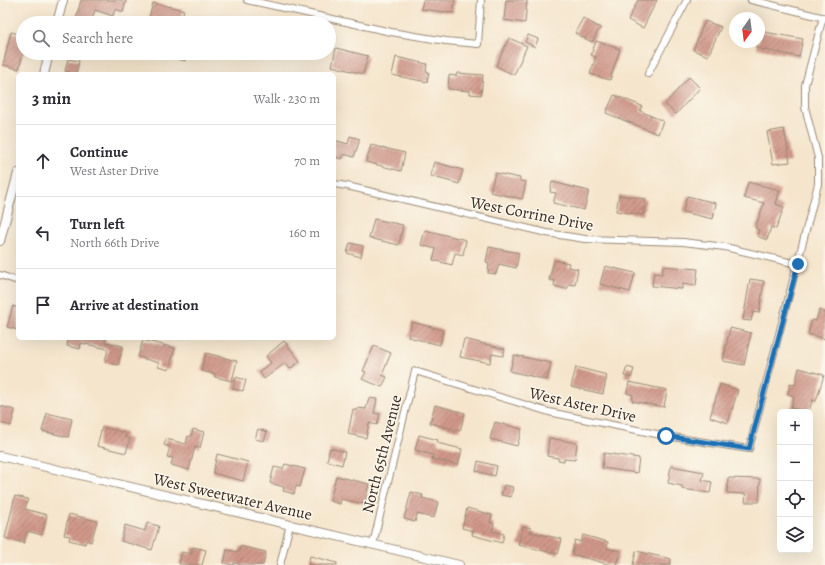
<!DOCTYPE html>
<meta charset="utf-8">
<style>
:root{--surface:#fff;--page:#f2f2f3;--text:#2b2b33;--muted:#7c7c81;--line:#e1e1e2}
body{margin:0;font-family:Alegreya,serif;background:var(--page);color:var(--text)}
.controls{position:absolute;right:12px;bottom:12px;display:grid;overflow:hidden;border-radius:6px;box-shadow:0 4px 16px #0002}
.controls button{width:36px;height:36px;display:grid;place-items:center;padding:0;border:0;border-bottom:1px solid var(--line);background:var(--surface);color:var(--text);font:20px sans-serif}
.compass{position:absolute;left:729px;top:12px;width:36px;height:36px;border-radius:50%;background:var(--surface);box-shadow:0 4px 16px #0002;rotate:194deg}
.stop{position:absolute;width:12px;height:12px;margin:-9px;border:3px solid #1f6fb2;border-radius:50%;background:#fff}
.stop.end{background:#1f6fb2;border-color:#fff;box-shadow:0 1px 4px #0008}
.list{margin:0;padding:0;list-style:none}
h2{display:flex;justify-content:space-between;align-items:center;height:52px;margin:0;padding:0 16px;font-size:17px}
h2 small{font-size:13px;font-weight:400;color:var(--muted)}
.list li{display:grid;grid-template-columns:26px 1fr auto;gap:12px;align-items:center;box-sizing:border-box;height:72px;padding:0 16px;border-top:1px solid var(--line)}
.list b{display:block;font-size:15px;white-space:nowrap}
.list p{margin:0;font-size:13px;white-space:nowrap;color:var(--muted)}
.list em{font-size:13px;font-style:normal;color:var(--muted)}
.icon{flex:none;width:22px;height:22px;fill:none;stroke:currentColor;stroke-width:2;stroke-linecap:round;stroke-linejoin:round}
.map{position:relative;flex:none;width:825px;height:565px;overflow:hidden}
.search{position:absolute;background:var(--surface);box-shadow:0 4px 16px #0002;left:16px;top:16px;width:320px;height:44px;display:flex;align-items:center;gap:10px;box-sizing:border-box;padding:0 14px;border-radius:22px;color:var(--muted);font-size:15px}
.panel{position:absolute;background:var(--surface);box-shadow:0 4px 16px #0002;left:16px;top:72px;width:320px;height:268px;border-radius:6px}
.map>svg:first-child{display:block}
.building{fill:url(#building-hatch)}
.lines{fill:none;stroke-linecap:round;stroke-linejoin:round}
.minor-casing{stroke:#988875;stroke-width:8}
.tertiary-casing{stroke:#988875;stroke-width:10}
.minor{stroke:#fff;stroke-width:6}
.tertiary{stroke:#fff;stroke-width:8}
.route{stroke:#1f6fb2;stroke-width:5}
.labels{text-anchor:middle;stroke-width:3;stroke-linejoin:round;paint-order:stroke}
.street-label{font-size:16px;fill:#3b2a1e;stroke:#fbf7ec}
</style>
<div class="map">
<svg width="825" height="565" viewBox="0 0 825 565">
<defs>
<pattern id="building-hatch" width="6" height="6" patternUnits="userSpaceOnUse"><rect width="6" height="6" fill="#d0988a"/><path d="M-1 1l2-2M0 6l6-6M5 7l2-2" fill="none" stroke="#aa7c70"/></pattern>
</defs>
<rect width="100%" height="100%" fill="#fbf7ec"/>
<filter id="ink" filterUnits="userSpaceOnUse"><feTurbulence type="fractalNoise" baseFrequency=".025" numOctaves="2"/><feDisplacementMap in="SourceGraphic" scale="8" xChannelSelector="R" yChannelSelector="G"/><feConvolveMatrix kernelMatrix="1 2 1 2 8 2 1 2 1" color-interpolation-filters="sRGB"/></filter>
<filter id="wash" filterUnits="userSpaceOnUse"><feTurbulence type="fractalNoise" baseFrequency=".012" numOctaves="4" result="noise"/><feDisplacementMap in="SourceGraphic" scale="16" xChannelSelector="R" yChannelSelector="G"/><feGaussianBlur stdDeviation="0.9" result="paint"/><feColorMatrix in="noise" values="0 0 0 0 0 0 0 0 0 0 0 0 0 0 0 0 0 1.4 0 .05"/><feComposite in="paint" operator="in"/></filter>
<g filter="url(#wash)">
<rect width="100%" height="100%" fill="#f5e5cc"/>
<g id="blocks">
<path class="building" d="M81 0H126L123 12 115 9 113 16 95 10 91 23H75Z
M423 0H455L453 13 421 9Z
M506 0H527L525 23 504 20Z
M638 0H657L643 28 628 20Z
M153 3 184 10 180 23H152L153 19 149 18Z
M583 18 600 28 592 42 575 33Z
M705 21 721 27 708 56 693 50Z
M759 31 803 39 799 57 756 48 757 42H759Z
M11 32 23 35V53L19 69 3 65Z
M528 35 538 39 535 47 525 42Z
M509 38 527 46 514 75 496 66Z
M596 41 620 49 610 80 590 74 596 57 591 55Z
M336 48 368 56 363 74 332 66Z
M162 53H187L185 61 162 55Z
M396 57 427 64 426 71 429 72 427 82 392 75Z
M68 59 79 61 76 74 65 71Z
M457 73 483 75 481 95 470 94V91L448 89 449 75 456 76Z
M689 77 700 88 676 114 665 104Z
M614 95 642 106 640 111 663 121 658 134 606 113Z
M784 129 790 162 773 164 767 132Z
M350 136 360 139 354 157 344 154 342 159 334 157V140L348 144Z
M371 145 405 153 401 171 366 162Z
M434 162 463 170 459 184 430 176Z
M495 173 520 178V181L526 182 522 199 490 192Z
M552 182 589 191 584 210 553 203 556 193 550 192Z
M748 182 780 190 776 204 784 207 776 229 771 227 767 240 757 236 759 230 755 228 764 203 744 198Z
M619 195 646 199 643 215 616 211Z
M687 196 716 203 713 219 683 212Z
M374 219 403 225 399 245 369 238Z
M425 230 466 240 463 255 455 253 452 265 433 260 436 249 421 245Z
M350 243 363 246 361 257 347 253Z
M489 247 519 253 516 268 499 264 496 274 488 273 489 263 486 262Z
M554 260 569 263 568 267 578 269 575 285 569 284 567 289 554 286 555 281 549 280Z
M605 266 635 273 630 292 600 284Z
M663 266 698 269 696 286 682 284V289L652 286 654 273 662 274Z
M750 279 764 281 759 313 753 312 751 321 743 320Z
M13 306 18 308V330L7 327Z
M819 310 825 312V339L808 334 812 320 816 321Z
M412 322 443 330 440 345 408 337Z
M730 328 751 333 744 365 723 361Z
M70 338H106L105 342 123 346 118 365 105 362 108 349 81 343 80 349 67 346 68 339H70Z
M464 339 505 349 503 356 492 354 490 363 460 357Z
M143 340 175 348 169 370 158 367 159 363 138 357Z
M284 341 300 361 290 369 285 363 264 379 259 371 271 363 266 356Z
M374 346 391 353 382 375 387 377 382 387 362 379 366 372 363 371Z
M206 353 237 361 232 381 215 377V374L201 371Z
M514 355 551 363 547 380 510 371Z
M576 367 607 375 603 394 571 387Z
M627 367 634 369 631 378 624 376Z
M799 368 824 375 816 401 812 400 809 412 791 408 794 396 788 394 790 384 795 385Z
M236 377 246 380 243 391 233 389Z
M629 382 667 390 664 407 632 401 633 395 627 393Z
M720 384 738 390 728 423 710 417Z
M369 398 377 399 374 413 380 414 377 425 369 423 366 438 348 434 353 409 357 410 358 408 366 409Z
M435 405 465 413 460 431 430 423Z
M0 406 15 410 11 426 0 423Z
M47 413 72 419 68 437 42 431Z
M495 422 522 429 517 446 490 439Z
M102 427 126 433 125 437 130 439 126 453 97 446Z
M193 429 204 432 200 448 195 447 189 470 171 465 173 458 167 457 170 447 164 445 166 439 186 444 188 436 191 437Z
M258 429 267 432 264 441 255 439Z
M419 435 438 440 437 443 462 449 458 465 432 459 433 455 415 450Z
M549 438 577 443 575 460 564 459V461L558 460V458L547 456Z
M330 448 345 452 342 465 327 461Z
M604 453 639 458 637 473 602 468Z
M217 454 248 462 243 481 213 473Z
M478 461 497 466 495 476 476 471Z
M285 464 305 469 300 487 296 486 294 494 283 491 284 487 270 483 274 467 283 469Z
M671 466 704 472 702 480 712 482 710 493 682 489V486L668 483Z
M336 476 369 484 364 504 341 499 340 504 330 501Z
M728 478 760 479 759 502H745L746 494 727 493Z
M504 485 513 487 511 497 501 495Z
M411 492 423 495 422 498 438 502 434 518 417 514 415 522 404 519Z
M15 496 28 499 25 509 47 515 42 535 27 531 24 543 5 538Z
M467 508 492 515 490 522 494 524 492 531 504 534 502 543 472 535 473 531 462 528Z
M69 514 97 521 91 542 86 540 85 544 69 540 70 536 64 535Z
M147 523 159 526 152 550 121 541 125 525 145 531Z
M523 526 531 528 530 532 562 539 558 554 518 545Z
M583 535 608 542 607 548 620 551 616 565H611L572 554 575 540 581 542Z
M240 546 266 552 263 565H241L234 563 233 565 224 563 227 550 239 552Z
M193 547 206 550 202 565 179 564 182 552 191 554Z
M636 551 671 559 670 565H633Z
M310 556 337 563V565H308Z"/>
</g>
</g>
<g filter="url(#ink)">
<use href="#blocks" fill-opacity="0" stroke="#988875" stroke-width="1"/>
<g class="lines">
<g class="minor-casing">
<path id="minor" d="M247 0 391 32 446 41 478 44 481 0
M751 0 825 18
M648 74 687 0
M334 184 347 186 547 233 585 239 683 242 725 247 797 264
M0 275 18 281
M373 544 415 371 549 412 666 436 749 449 818 184V158L805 107V85L823 17
M280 565 290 524"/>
</g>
<g class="tertiary-casing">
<path id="tertiary" d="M57 23 63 0
M44 74 49 53
M0 241 18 173
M0 456 459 565"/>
</g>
<use href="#minor" class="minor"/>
<use href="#tertiary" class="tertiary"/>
</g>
</g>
<g class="lines" filter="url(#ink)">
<path class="route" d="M666 436 749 449 798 264"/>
</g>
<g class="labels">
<g class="street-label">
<text transform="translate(532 213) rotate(11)" y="6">West Corrine Drive</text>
<text transform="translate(583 404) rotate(13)" y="6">West Aster Drive</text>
<text transform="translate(381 454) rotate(-76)" y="6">North 65th Avenue</text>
<text transform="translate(233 496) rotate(13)" y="6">West Sweetwater Avenue</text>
</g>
</g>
</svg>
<div class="controls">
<button>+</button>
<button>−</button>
<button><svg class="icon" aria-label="locate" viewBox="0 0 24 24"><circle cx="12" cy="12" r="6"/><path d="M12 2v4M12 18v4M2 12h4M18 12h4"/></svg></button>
<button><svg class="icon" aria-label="layers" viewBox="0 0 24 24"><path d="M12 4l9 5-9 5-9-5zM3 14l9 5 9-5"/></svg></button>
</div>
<svg class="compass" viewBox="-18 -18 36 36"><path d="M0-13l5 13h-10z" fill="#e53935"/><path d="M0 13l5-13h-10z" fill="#7c7c81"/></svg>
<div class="stop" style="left:666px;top:436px"></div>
<div class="stop end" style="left:798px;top:264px"></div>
<div class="search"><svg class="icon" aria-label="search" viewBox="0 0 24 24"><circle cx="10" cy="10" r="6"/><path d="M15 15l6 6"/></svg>Search here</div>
<section class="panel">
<h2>3 min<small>Walk · 230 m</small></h2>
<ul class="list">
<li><svg class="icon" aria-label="ahead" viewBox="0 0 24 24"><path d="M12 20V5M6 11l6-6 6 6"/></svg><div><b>Continue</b><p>West Aster Drive</p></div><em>70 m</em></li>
<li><svg class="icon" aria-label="left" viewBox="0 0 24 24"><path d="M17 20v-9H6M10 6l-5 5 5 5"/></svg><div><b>Turn left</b><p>North 66th Drive</p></div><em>160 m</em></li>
<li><svg class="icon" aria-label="arrive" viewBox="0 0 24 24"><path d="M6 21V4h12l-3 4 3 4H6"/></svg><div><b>Arrive at destination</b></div></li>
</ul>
</section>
</div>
